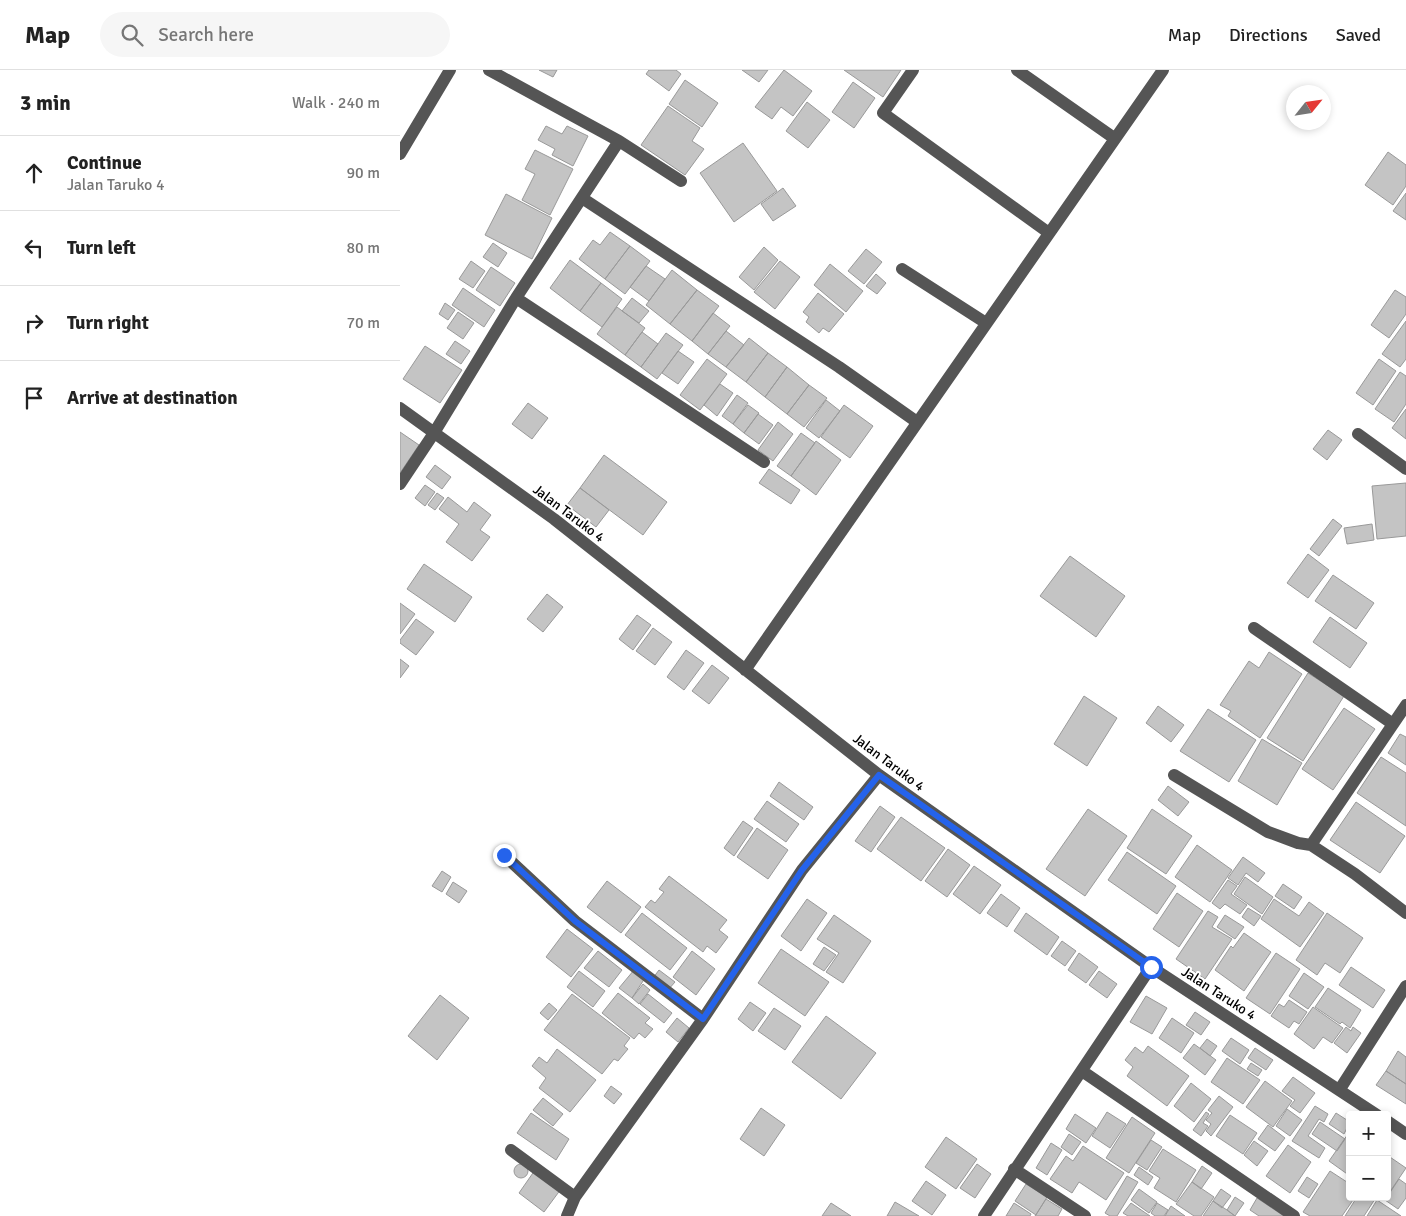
<!DOCTYPE html>
<meta charset="utf-8">
<style>
:root{--surface:#fff;--page:#f6f6f6;--text:#222;--muted:#767676;--line:#e0e0e0}
body{margin:0;font-family:Signika,sans-serif;background:var(--page);color:var(--text)}
.controls{position:absolute;right:15px;bottom:15px;display:grid;overflow:hidden;border-radius:5px;box-shadow:0 2px 8px #0003}
.controls button{width:45px;height:45px;display:grid;place-items:center;padding:0;border:0;border-bottom:1px solid var(--line);background:var(--surface);color:var(--text);font:25px sans-serif}
.compass{position:absolute;left:886px;top:15px;width:45px;height:45px;border-radius:50%;background:var(--surface);box-shadow:0 2px 8px #0003;rotate:60deg}
.stop{position:absolute;width:15px;height:15px;margin:-11px;border:4px solid #2563eb;border-radius:50%;background:#fff}
.stop.end{background:#2563eb;border-color:#fff;box-shadow:0 1px 5px #0008}
.list{margin:0;padding:0;list-style:none}
h2{display:flex;justify-content:space-between;align-items:center;height:65px;margin:0;padding:0 20px;font-size:21px}
h2 small{font-size:16px;font-weight:400;color:var(--muted)}
.list li{display:grid;grid-template-columns:32px 1fr auto;gap:15px;align-items:center;box-sizing:border-box;height:75px;padding:0 20px;border-top:1px solid var(--line)}
.list b{display:block;font-size:19px;white-space:nowrap}
.list p{margin:0;font-size:16px;white-space:nowrap;color:var(--muted)}
.list em{font-size:16px;font-style:normal;color:var(--muted)}
.icon{flex:none;width:28px;height:28px;fill:none;stroke:currentColor;stroke-width:2;stroke-linecap:round;stroke-linejoin:round}
.map{position:relative;flex:none;width:1006px;height:1146px;overflow:hidden}
header{display:flex;align-items:center;gap:30px;box-sizing:border-box;height:70px;padding:0 25px;background:var(--surface);border-bottom:1px solid var(--line)}
header strong{font-size:24px}
nav{display:flex;gap:28px;margin-inline-start:auto;font-size:18px}
.search{width:350px;height:45px;background:var(--page);display:flex;align-items:center;gap:12px;box-sizing:border-box;padding:0 18px;border-radius:28px;color:var(--muted);font-size:19px}
main{display:flex}
aside{flex:1;background:var(--surface)}
.map>svg:first-child{display:block}
.building{fill:#c4c4c4;stroke:#999}
.lines{fill:none;stroke-linecap:round;stroke-linejoin:round}
.minor{stroke:#555;stroke-width:12}
.route{stroke:#2563eb;stroke-width:6}
.labels{text-anchor:middle;stroke-width:4;stroke-linejoin:round;paint-order:stroke}
.street-label{font-size:14px;fill:#000;stroke:#fff}
</style>
<header>
<strong>Map</strong>
<div class="search"><svg class="icon" aria-label="search" viewBox="0 0 24 24"><circle cx="10" cy="10" r="6"/><path d="M15 15l6 6"/></svg>Search here</div>
<nav><a>Map</a><a>Directions</a><a>Saved</a></nav>
</header>
<main>
<aside>
<h2>3 min<small>Walk · 240 m</small></h2>
<ul class="list">
<li><svg class="icon" aria-label="ahead" viewBox="0 0 24 24"><path d="M12 20V5M6 11l6-6 6 6"/></svg><div><b>Continue</b><p>Jalan Taruko 4</p></div><em>90 m</em></li>
<li><svg class="icon" aria-label="left" viewBox="0 0 24 24"><path d="M17 20v-9H6M10 6l-5 5 5 5"/></svg><div><b>Turn left</b></div><em>80 m</em></li>
<li><svg class="icon" aria-label="right" viewBox="0 0 24 24"><path d="M7 20v-9h11M14 6l5 5-5 5"/></svg><div><b>Turn right</b></div><em>70 m</em></li>
<li><svg class="icon" aria-label="arrive" viewBox="0 0 24 24"><path d="M6 21V4h12l-3 4 3 4H6"/></svg><div><b>Arrive at destination</b></div></li>
</ul>
</aside>
<div class="map">
<svg width="1006" height="1146" viewBox="0 0 1006 1146">
<rect width="100%" height="100%" fill="#fff"/>
<path class="building" d="M139 0H157L153 7Z
M249 0H276L281 4 269 21 246 4Z
M342 0H368L359 12Z
M384 0 412 21 393 46 381 37 372 49 355 37Z
M444 0H501L483 27Z
M285 10 318 33 302 57 269 34Z
M453 12 475 28 454 58 432 42Z
M407 32 430 50 408 78 386 61Z
M268 36 300 58 292 71 304 79 285 105 241 75Z
M146 56 162 64 167 56 188 66 173 96 152 85 155 79 138 70Z
M343 73 377 121 334 152 300 103Z
M135 80 173 99 150 145 122 130 135 104 125 99Z
M988 82 1006 95V116L993 135 965 115Z
M383 118 396 136 373 151 361 134Z
M1006 123V150L993 141Z
M106 124 152 148 132 189 85 165Z
M210 162 230 176 205 209 179 189 193 170 200 175Z
M93 173 107 183 98 197 83 187Z
M230 176 250 191 225 224 205 209Z
M364 177 378 190 354 220 339 207Z
M466 179 482 192 464 214 448 201Z
M170 190 201 213 180 241 150 218Z
M71 191 85 201 73 218 59 209Z
M380 191 400 207 375 239 354 222Z
M430 194 463 221 446 242 414 215Z
M246 196 265 209 249 231 230 217Z
M91 197 115 213 100 236 76 220Z
M272 200 297 220 270 254 246 235Z
M476 204 486 213 477 224 466 216Z
M201 213 222 229 202 257 180 241Z
M63 218 95 240 84 257 52 235Z
M297 220 319 236 292 271 270 254Z
M995 220 1006 227V244L989 268 971 255Z
M418 223 444 244 429 262 423 258 419 263 406 252 409 247 403 242Z
M232 228 249 241 239 253 222 241Z
M45 233 55 240 48 250 39 244Z
M217 237 245 258 225 285 197 264Z
M58 242 74 253 63 269 47 258Z
M313 243 330 256 308 284 292 271Z
M1006 251V289L1000 297 982 284Z
M326 261 344 275 326 297 308 284Z
M242 262 258 274 241 297 225 285Z
M266 263 283 275 257 309 241 297Z
M349 268 368 283 346 312 326 297Z
M55 271 70 281 61 294 46 284Z
M25 276 62 300 40 333 3 309Z
M278 281 294 292 278 314 262 303Z
M368 283 387 297 365 327 346 312Z
M307 289 327 304 300 340 280 325Z
M979 289 996 301 973 335 956 323Z
M387 297 409 315 387 344 365 327Z
M1000 302 1006 306V334L994 352 975 339Z
M320 314 333 323 317 346 304 335Z
M409 315 427 328 404 357 387 344Z
M337 325 348 333 333 354 322 346Z
M426 330 440 341 419 368 406 358Z
M128 333 148 348 132 369 112 354Z
M348 335 359 343 344 363 333 354Z
M444 335 473 356 450 388 421 367Z
M1006 339V369L992 358Z
M358 344 373 355 359 374 344 363Z
M378 352 393 364 373 391 358 380Z
M928 360 942 370 927 390 913 379Z
M0 362 19 375 0 403Z
M401 363 415 373 391 406 377 396Z
M416 371 441 390 416 425 391 406Z
M204 385 267 432 243 465 180 418Z
M35 395 51 407 42 419 26 407Z
M369 399 400 420 391 434 359 413Z
M1006 413V466L977 469 972 416Z
M25 415 35 422 25 436 15 428Z
M180 418 209 440 196 457 167 435Z
M37 423 44 428 35 440 28 435Z
M48 427 67 442 74 432 91 445 80 460 90 467 72 491 46 472 59 454 39 439Z
M933 449 942 456 919 486 910 479Z
M972 454 974 470 947 474 944 458Z
M908 484 929 500 908 528 887 513Z
M670 486 725 526 696 567 640 526Z
M24 494 72 527 55 552 7 519Z
M933 505 974 533 956 559 915 531Z
M147 524 163 537 143 562 127 549Z
M0 533 15 544 0 564Z
M237 545 251 555 233 580 219 569Z
M930 547 967 573 950 598 913 572Z
M16 549 34 562 16 585 0 573V570Z
M253 558 272 572 255 595 236 581Z
M286 580 304 593 284 620 267 607Z
M869 582 902 604 860 668 828 646 831 641 820 635 849 591 859 598Z
M0 589 9 596 0 608Z
M312 595 329 608 309 634 292 621Z
M908 603 944 626 903 691 867 668Z
M684 626 717 648 687 696 654 674Z
M758 636 784 655 771 672 746 653Z
M944 638 975 659 933 720 902 699Z
M808 639 856 670 829 712 780 681Z
M1000 664 1006 667V695L988 683Z
M862 669 902 693 877 735 838 711Z
M981 687 1006 703V756L957 723Z
M379 712 413 737 404 750 370 726Z
M768 716 789 732 778 746 758 730Z
M367 731 399 754 386 772 354 749Z
M956 732 1005 766 980 803 930 770Z
M480 736 495 747 471 782 455 771Z
M688 739 727 766 685 826 646 799Z
M752 739 792 766 766 804 727 778Z
M501 747 545 778 521 811 477 779Z
M343 751 353 758 334 786 324 778Z
M357 758 388 780 368 809 337 787Z
M797 775 832 800 810 832 775 807Z
M548 779 570 795 547 827 525 811Z
M727 782 776 816 757 844 708 810Z
M843 787 865 803 858 812 846 803 838 815 828 808Z
M574 796 601 815 580 844 553 824Z
M42 801 51 807 42 822 32 816Z
M269 806 327 850 319 860 328 867 316 883 307 876 303 882 245 837 251 830 255 833 264 822 259 819Z
M845 807 873 827 862 844 834 824Z
M828 810 837 816 831 824 847 835 840 844 825 834 820 839 812 833Z
M207 811 241 837 221 863 187 837Z
M53 812 67 821 59 833 46 824Z
M883 814 902 827 894 839 875 826Z
M777 823 803 841 779 877 753 859Z
M601 824 620 838 607 857 587 843Z
M407 829 427 843 401 881 381 866Z
M874 829 899 846 909 832 924 843 900 877 861 849Z
M848 838 861 846 854 856 842 847Z
M808 841 818 847 812 857 832 869 805 909 776 889Z
M242 843 287 878 270 900 225 865Z
M626 843 659 867 647 885 614 861Z
M927 843 963 868 940 903 925 893 917 905 896 890Z
M434 845 471 871 443 913 426 902 439 883 417 869Z
M825 845 844 857 835 869 817 857Z
M167 859 193 879 171 907 146 887Z
M844 863 871 882 844 921 815 900 831 876 833 878Z
M662 871 676 881 665 896 651 886Z
M424 877 436 885 424 901 413 894Z
M381 879 429 912 405 946 358 913Z
M198 881 222 900 209 917 184 898Z
M292 881 315 899 296 925 273 907Z
M679 883 698 897 686 913 668 900Z
M876 883 900 899 870 944 846 928Z
M951 897 985 920 973 938 939 915Z
M234 900 245 908 232 928 219 918Z
M259 900 275 912 268 920 253 908Z
M179 901 205 921 193 937 167 917Z
M699 901 717 914 707 928 689 915Z
M904 903 924 917 908 939 889 926Z
M243 914 250 920 239 934 232 928Z
M928 918 961 940 950 958 942 952 940 954 915 937Z
M218 923 250 948 245 953 253 959 245 968 239 963 234 969 202 943Z
M172 924 230 968 224 976 228 979 218 991 214 989 202 1004 144 960Z
M248 924 272 943 264 953 240 934Z
M40 925 69 948 37 990 8 966Z
M746 926 767 938 752 964 730 952Z
M889 930 907 942 899 954 894 951 889 958 871 946 879 934 884 937Z
M350 932 366 943 353 961 338 949Z
M149 933 157 940 148 950 140 943Z
M913 937 943 958 932 973 923 967 914 979 894 964Z
M374 938 401 956 385 980 358 961Z
M795 942 810 952 801 965 786 955Z
M426 946 476 983 441 1029 392 992Z
M277 948 289 958 278 972 266 962Z
M772 948 794 963 781 983 759 968Z
M946 957 951 961 953 957 961 963 947 983 934 973Z
M831 968 849 980 840 994 822 981Z
M807 969 817 976 810 986 800 978Z
M794 974 816 990 805 1005 783 988Z
M748 976 789 1006 767 1036 727 1006 733 997 725 990 735 977 743 983Z
M855 978 873 990 866 1000 848 988Z
M157 979 196 1010 170 1042 139 1018 146 1008 132 996 139 987 147 993Z
M998 981 1006 987V1014L986 1001Z
M827 988 860 1010 843 1034 811 1012Z
M851 993 862 1000 858 1006 847 999Z
M986 1001 1006 1014V1034L976 1015Z
M893 1007 915 1023 900 1043 890 1036 895 1030 882 1021Z
M865 1011 892 1031 873 1057 846 1037Z
M791 1013 811 1029 794 1052 774 1036Z
M211 1016 222 1024 214 1034 204 1026Z
M819 1026 833 1037 811 1066 806 1061 811 1054 806 1050 812 1043 808 1040Z
M143 1028 163 1044 153 1056 133 1040Z
M915 1036 928 1044 924 1052 919 1049 908 1066 925 1078 919 1088 892 1071Z
M361 1038 385 1055 364 1086 340 1069Z
M887 1039 902 1050 890 1066 876 1056Z
M707 1042 726 1054 710 1078 692 1066Z
M806 1042 809 1044 803 1053 808 1056 801 1066 793 1060Z
M131 1043 169 1069 156 1090 117 1063Z
M936 1043 950 1052 944 1064 929 1054Z
M675 1044 696 1058 686 1073 666 1059Z
M830 1045 857 1063 843 1084 816 1066Z
M732 1047 755 1063 729 1103 706 1088Z
M920 1052 945 1069 937 1081 912 1064Z
M868 1055 885 1068 875 1081 858 1069Z
M669 1064 681 1072 672 1085 661 1077Z
M948 1064 950 1066V1106L929 1091Z
M546 1067 577 1089 556 1119 525 1097Z
M751 1070 762 1077 747 1100 736 1093Z
M854 1071 868 1081 857 1096 844 1085Z
M651 1073 662 1080 647 1105 636 1098Z
M888 1075 911 1092 890 1123 866 1106Z
M683 1076 724 1103 706 1130 679 1112 672 1123 650 1109 666 1086 673 1091Z
M763 1079 796 1100 776 1132 754 1118 760 1108 749 1101Z
M987 1085 1006 1098 987 1126Z
M577 1094 591 1104 575 1128 560 1118Z
M114 1101a7 7 0 1 1 14 0a7 7 0 1 1-14 0Z
M802 1096 812 1103 801 1119 792 1112Z
M739 1097 753 1107 748 1115 734 1105Z
M135 1100 161 1119 144 1142 119 1123Z
M930 1101 950 1114 949 1127 953 1130 942 1146H910L903 1142Z
M727 1106 738 1112 717 1146H710L705 1143Z
M907 1107 918 1114 909 1128 898 1121Z
M999 1109 1006 1114V1128L998 1139 985 1130Z
M526 1111 546 1125 532 1145 512 1131Z
M792 1112 814 1127 801 1146H794L776 1134Z
M626 1114 647 1127 636 1145 615 1131Z
M739 1119 757 1132 749 1143 731 1130Z
M821 1119 831 1126 822 1138 813 1131Z
M835 1127 844 1133 835 1146 827 1140Z
M957 1127H971L975 1129 964 1146H945Z
M857 1128 884 1146H859L850 1140Z
M646 1129 662 1139 658 1146H635Z
M977 1130 1001 1146H967Z
M813 1131 827 1140 835 1146H803Z
M495 1132 519 1146H487Z
M431 1133 451 1146H422Z
M614 1133 631 1144 630 1146H606Z
M731 1133 750 1146H728L723 1143Z
M757 1133 768 1140 764 1146H755L751 1143Z
M771 1136 785 1146H765Z"/>
<g class="lines">
<path class="minor" d="M89 0 219 71 281 111
M513 0 483 43 649 163
M617 0 714 68
M0 84 50 0
M182 128 439 297 517 352
M502 199 586 253
M116 228 364 392
M0 338 154 449 479 705 751 897 977 1045
M958 364 1006 399
M0 414 34 363 116 228 219 71
M854 558 993 654
M345 600 763 0
M774 705 868 762 898 773 911 775 955 804 1006 843
M911 775 1006 635
M104 785 175 851 303 949
M682 1001 894 1146
M940 1019 1006 916
M987 1051 1006 1064
M111 1080 175 1127
M614 1099 685 1146
M167 1146 175 1127 303 949 402 800 479 705
M584 1146 751 897"/>
</g>
<g class="lines">
<path class="route" d="M104 785 175 851 303 949 402 800 479 705 751 897"/>
</g>
<g class="labels">
<g class="street-label">
<text transform="translate(169 443) rotate(37)" y="5">Jalan Taruko 4</text>
<text transform="translate(489 692) rotate(37)" y="5">Jalan Taruko 4</text>
<text transform="translate(819 923) rotate(33)" y="5">Jalan Taruko 4</text>
</g>
</g>
</svg>
<div class="controls">
<button>+</button>
<button>−</button>
</div>
<svg class="compass" viewBox="-18 -18 36 36"><path d="M0-13l5 13h-10z" fill="#e53935"/><path d="M0 13l5-13h-10z" fill="#767676"/></svg>
<div class="stop" style="left:751px;top:897px"></div>
<div class="stop end" style="left:104px;top:785px"></div>
</div>
</main>
